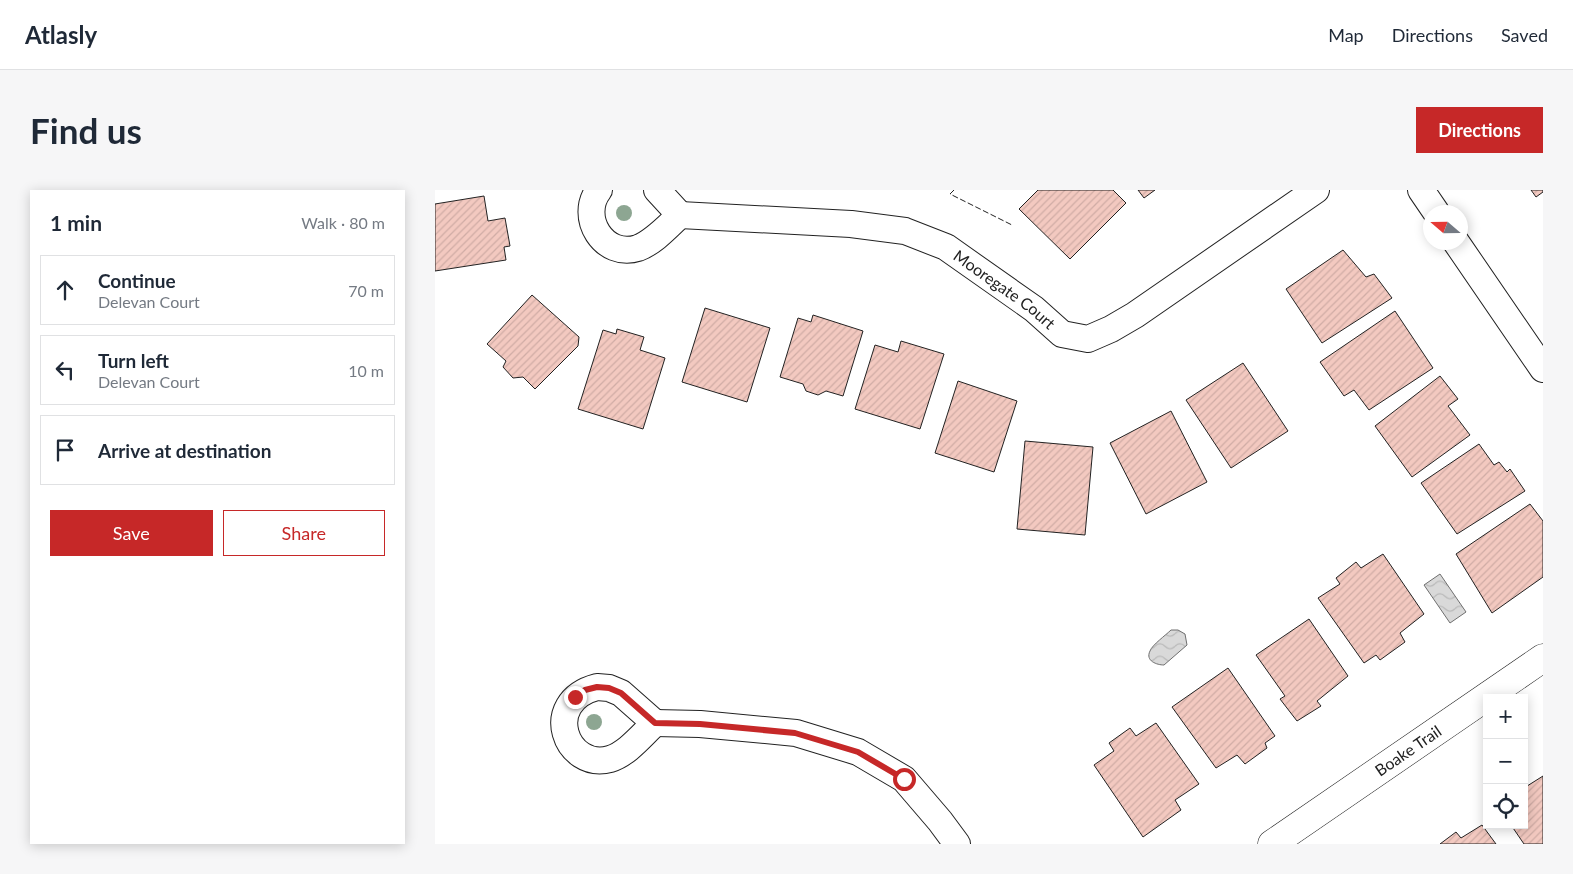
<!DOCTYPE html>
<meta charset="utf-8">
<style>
:root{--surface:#fff;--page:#f6f6f7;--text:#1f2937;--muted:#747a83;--line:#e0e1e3;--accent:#c62828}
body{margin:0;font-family:Lato,sans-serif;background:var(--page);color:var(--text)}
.controls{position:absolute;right:15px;bottom:15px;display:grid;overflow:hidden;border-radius:0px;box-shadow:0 2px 12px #0003}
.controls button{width:45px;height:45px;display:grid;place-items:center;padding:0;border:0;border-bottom:1px solid var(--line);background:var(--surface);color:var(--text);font:25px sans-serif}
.compass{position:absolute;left:988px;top:15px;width:45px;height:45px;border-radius:50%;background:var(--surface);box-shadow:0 2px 12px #0003;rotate:290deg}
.stop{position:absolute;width:15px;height:15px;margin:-11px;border:4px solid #c62828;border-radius:50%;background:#fff}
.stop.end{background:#c62828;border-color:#fff;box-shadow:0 1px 5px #0008}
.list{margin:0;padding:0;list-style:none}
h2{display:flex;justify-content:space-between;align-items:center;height:65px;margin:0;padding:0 20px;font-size:21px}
h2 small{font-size:16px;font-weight:400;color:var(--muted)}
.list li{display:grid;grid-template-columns:32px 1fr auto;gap:15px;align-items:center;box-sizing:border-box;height:70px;margin:0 10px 10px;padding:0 10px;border:1px solid var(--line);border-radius:0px}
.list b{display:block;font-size:19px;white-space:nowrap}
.list p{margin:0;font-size:16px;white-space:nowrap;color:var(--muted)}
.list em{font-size:16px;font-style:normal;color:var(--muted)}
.actions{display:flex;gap:10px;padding:15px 20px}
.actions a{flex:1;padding:11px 0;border:1px solid var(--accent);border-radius:0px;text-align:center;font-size:18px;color:var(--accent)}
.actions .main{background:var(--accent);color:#fff}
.icon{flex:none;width:28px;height:28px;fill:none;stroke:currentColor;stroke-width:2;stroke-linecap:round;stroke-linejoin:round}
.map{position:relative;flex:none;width:1108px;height:654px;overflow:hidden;border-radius:0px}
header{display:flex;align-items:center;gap:30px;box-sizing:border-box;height:70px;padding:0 25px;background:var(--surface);border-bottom:1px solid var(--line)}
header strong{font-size:24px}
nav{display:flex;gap:28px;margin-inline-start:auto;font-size:18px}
.intro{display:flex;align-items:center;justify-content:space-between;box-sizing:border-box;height:120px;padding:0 30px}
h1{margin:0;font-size:35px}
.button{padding:12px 22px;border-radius:0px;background:var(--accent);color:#fff;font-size:18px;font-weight:700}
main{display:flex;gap:30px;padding:0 30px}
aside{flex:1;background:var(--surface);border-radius:0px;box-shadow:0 2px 12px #0003}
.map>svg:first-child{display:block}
.water{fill:url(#water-waves);stroke:#6f6f6f}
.building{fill:url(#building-hatch);stroke:#222}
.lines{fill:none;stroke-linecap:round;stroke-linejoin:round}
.minor-casing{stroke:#222;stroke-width:28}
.tertiary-casing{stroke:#222;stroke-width:29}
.minor{stroke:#fff;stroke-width:26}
.tertiary{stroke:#fff;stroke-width:28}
.fence{stroke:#222;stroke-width:1;stroke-dasharray:6 2.5;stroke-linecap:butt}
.tree{fill:#8da692}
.route{stroke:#c62828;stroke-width:6}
.labels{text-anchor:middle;stroke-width:4;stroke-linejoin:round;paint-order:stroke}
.street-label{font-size:16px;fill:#222;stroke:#fff}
</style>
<header>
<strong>Atlasly</strong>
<nav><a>Map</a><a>Directions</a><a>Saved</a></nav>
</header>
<div class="intro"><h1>Find us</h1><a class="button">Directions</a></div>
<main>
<aside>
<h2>1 min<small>Walk · 80 m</small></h2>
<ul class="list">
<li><svg class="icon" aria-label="ahead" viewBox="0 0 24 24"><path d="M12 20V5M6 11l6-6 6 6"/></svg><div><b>Continue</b><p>Delevan Court</p></div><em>70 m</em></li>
<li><svg class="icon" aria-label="left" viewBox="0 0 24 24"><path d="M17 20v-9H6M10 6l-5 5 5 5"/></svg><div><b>Turn left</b><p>Delevan Court</p></div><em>10 m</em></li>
<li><svg class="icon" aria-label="arrive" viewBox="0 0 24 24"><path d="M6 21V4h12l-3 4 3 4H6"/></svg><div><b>Arrive at destination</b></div></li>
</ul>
<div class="actions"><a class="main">Save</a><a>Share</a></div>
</aside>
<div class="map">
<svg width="1108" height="654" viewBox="0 0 1108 654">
<defs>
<pattern id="water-waves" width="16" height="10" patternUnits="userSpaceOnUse" patternTransform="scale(1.25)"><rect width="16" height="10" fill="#d9d9d9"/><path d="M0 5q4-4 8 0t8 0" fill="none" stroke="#bababa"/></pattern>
<pattern id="building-hatch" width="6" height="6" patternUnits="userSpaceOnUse" patternTransform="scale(1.25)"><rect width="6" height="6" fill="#f3c9c0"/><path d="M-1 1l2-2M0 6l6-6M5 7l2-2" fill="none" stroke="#d0aca5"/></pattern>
</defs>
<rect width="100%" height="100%" fill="#fff"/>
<path class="water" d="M1005 384 1031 422 1015 433 989 395Z
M736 440H743L750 444 752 455 729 475C722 475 710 471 715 461 717 455 731 445 736 440Z"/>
<path class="building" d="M603 0H678L691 13 635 69 584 19Z
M703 0H720L709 8Z
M1096 0H1108V2L1101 7Z
M49 6 53 31 70 28 75 56 69 57 71 70 0 81V14Z
M908 60 931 87 939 84 957 108 887 153 851 99Z
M97 105 144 147 143 156 100 199 88 187 78 188 68 177 71 171 52 154Z
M270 118 335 138 312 212 247 192Z
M960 121 998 178 934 220 919 200 909 206 885 172Z
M378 125 428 141 408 206 391 201 383 205 371 201 368 194 345 187 363 128 376 132Z
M182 139 209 147 205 160 230 168 208 239 143 219 168 140 181 144Z
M466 151 509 164 485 239 420 219 440 155 463 162Z
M808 173 853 241 796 278 751 210Z
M1005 186 1023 209 1013 216 1035 245 977 287 940 236Z
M523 191 582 211 559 282 500 263Z
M736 221 772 292 711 324 675 253Z
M590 251 658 257 650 345 582 339Z
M1044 254 1059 275 1064 272 1072 282 1075 279 1090 301 1022 344 986 293Z
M1095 314 1108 331V387L1057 423 1021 364Z
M948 364 989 424 965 443 970 452 945 470 941 465 929 473 883 408 905 394 901 388 921 372 926 378Z
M874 429 913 486 882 511 886 516 862 531 845 509 850 506 821 465Z
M793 478 840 546 830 553 832 558 810 574 802 565 781 578 737 517Z
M721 533 764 594 740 610 746 620 708 647 659 575 679 561 674 553 695 538 701 546Z
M1108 586V654H1089L1076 635H1089V598Z
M1047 635 1061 654H1005L1021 642 1026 648Z"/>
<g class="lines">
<g class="minor-casing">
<g id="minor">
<path d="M164 0C143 27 169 69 203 58 219 52 233 36 245 25L222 0"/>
<path d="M986 0 1001 22"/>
<path id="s1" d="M245 25 416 34 470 41 511 57 599 119 627 144 653 149 676 139 700 125 881 0"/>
<path d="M1021 52 1108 179"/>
<path d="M162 497 174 498 186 503 220 533C207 545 192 564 175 569 131 581 105 512 162 497Z"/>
<path d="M220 533 265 534 361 543 423 562 469 589 505 631 522 654"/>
</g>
</g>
<g class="tertiary-casing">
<g id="tertiary">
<path id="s2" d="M837 654 1108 468"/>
</g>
</g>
<use href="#minor" class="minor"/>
<use href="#tertiary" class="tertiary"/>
<path class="fence" d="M519 0 515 4 577 35"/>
</g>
<g class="tree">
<circle cx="189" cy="23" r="8"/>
<circle cx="159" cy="532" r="8"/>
</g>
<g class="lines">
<path class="route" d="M140 507 150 500 162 497 174 498 186 503 220 533 265 534 360 543 423 562 469 589"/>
</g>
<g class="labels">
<g class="street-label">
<text dy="6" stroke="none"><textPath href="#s1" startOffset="342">Mooregate Court</textPath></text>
<text dy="6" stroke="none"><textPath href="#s2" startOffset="165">Boake Trail</textPath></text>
</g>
</g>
</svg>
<div class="controls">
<button>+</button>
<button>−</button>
<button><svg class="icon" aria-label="locate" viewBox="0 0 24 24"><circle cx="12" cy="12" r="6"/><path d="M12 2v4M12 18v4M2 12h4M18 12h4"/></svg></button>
</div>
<svg class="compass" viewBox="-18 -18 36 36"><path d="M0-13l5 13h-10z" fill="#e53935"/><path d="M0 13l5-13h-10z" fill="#747a83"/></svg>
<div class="stop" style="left:469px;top:589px"></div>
<div class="stop end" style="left:140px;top:507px"></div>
</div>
</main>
